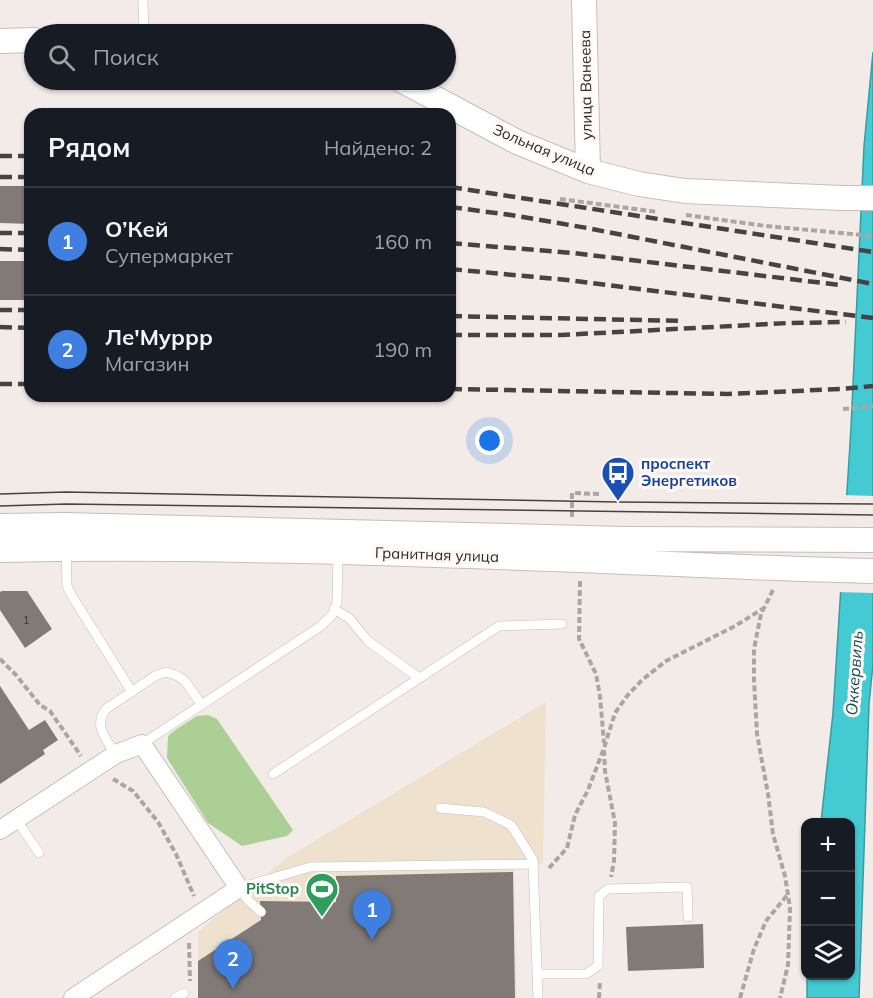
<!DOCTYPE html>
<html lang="ru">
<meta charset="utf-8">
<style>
:root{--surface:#171b24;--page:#20242c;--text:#f1f3f6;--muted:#9ea1a6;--line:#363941;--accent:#0b8043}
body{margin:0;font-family:Mulish,sans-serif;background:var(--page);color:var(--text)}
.controls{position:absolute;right:18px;bottom:18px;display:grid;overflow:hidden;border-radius:12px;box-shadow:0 2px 4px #0004}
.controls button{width:54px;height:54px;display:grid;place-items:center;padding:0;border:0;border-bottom:2px solid var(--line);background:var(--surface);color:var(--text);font:30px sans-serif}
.you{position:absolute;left:490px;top:441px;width:21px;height:21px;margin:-15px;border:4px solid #fff;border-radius:50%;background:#1a73e8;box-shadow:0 0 0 9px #1a73e833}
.badge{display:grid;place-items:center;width:39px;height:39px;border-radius:50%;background:var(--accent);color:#fff;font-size:20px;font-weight:700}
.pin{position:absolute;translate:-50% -50px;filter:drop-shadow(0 2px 3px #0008)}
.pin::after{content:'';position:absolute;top:32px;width:21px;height:18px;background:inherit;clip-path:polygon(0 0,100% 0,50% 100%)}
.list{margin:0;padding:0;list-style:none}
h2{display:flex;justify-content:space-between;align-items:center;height:78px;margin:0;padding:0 24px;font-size:26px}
h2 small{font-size:20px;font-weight:400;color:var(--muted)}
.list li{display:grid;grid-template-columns:39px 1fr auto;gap:18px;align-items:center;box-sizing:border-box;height:108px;padding:0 24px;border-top:2px solid var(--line)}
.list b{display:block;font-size:22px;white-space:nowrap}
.list p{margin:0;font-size:20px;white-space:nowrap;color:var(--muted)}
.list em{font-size:20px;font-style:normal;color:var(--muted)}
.icon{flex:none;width:33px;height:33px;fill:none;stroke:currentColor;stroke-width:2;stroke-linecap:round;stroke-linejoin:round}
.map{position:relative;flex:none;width:873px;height:998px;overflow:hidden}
.search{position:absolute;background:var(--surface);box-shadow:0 2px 4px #0004;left:24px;top:24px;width:432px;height:66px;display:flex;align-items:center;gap:15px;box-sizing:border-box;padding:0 21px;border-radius:33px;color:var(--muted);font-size:22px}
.panel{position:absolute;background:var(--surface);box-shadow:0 2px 4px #0004;left:24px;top:108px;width:432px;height:294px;border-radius:18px}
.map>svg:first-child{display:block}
.commercial{fill:#eee2ce}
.green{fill:#accf95}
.water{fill:#44cad3;stroke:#3d9aa0;stroke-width:1.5}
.pier{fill:#f3ebe8}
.building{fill:#817a77}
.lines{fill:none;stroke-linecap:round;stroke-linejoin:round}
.service-casing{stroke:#c5bebb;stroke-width:10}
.minor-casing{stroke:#c5bebb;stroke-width:20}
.tertiary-casing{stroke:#c5bebb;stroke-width:26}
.path{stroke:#aba5a3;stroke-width:4;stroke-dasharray:6 3;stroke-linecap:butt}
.service{stroke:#fff;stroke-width:9}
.minor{stroke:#fff;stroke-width:18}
.tertiary{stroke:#fff;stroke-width:24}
.tram{stroke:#474342;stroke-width:1.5}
.rail{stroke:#474342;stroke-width:4.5;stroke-dasharray:12 6;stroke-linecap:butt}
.labels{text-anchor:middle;stroke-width:6;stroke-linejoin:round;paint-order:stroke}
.number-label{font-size:12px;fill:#413d3c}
.street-label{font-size:15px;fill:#2c2928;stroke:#fef9f8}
.transit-label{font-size:15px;font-weight:bold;fill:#164399;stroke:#fef9f8;text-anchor:start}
.leisure-label{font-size:15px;font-weight:bold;fill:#27864d;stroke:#fef9f8;text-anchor:end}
.water-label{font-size:16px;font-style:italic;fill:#134d50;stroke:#fef9f8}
</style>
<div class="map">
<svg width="873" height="998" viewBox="0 0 873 998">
<rect width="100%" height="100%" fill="#f3ebe8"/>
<path class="commercial" d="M546 702 543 864 514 870 517 998H198V932L286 858Z"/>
<path class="green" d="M208 715 217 719 293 830 287 836 242 846 208 823 167 758 168 736 175 730 197 716Z"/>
<path class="water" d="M873 52V664L869 704 859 998H807V976H850V822H821L833 713 851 428 864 146Z"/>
<path class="pier" d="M843 495 873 496V593L837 592Z"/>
<path class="building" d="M0 186H30V224L0 223Z
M0 261H30V300H0Z
M2 591H27L52 629 25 648 0 610V592Z
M0 686 29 730 45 720 58 740 43 750 45 754 0 784Z
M513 872 515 998H198V961L261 920 260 901 336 902V876Z
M703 924 704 968 628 971 626 927Z"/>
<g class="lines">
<g class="service-casing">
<path id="service" d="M143 0 144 34
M66 550 67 586 72 596 132 692
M334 609 349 618 368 641 419 678
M142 744 321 626 332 615 337 603 338 554
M116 754C106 739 93 726 106 709L155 676 166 672 176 675 185 681 201 704
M273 774 499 626 562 624
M440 808 484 812 511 825 533 860 538 998
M16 819 39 853
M261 912 249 901 239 888 310 867 534 864
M537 974H586L598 966 599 896 608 889 687 887 688 917
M175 998 184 993"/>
</g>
<g class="minor-casing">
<path id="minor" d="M0 830 116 754 142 744 239 888 73 998"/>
</g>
<g class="tertiary-casing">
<path id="tertiary" d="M584 0 588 171
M0 41 34 40
M401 80 517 142 588 171 639 184 685 191 841 198H873
M0 526 65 525 625 539 873 540
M0 550C192 546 387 553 579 560 677 564 775 569 873 571"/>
</g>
<path class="path" d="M560 199 658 212
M686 215 766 226 873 236
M843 409 873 406
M572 517V493L599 494
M580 581 579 639 596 674 600 696 604 743
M773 590 761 614 754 649V680L757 734 768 794 773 834 785 876 790 908 788 965 780 998
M0 659 16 675 40 705 50 711 81 756
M604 750 605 771 615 823 614 861 611 877
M113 779 133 791 158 822 176 854 194 896
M549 868 567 848 575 815 588 790 604 748 615 713 627 696 642 680 666 661 735 626 764 608
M189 943 190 981
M599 998 600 981
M740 998 754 949 766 921 788 894"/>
<use href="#service" class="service"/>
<use href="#minor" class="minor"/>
<use href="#tertiary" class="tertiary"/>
<path class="tram" d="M0 494 66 492 618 502 873 504
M0 506 66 504 873 515"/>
<path class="rail" d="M0 156H30
M0 177H30
M450 187 873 252
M450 207 511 215 587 228 873 284
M0 233H30
M450 243 573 253 840 285
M0 249 30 250
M450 269 567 280 873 318
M0 310H30
M450 316 684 321
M0 327 30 328
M450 335H562L788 323 846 322
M0 384H30
M450 389 727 394 841 389 873 386"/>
</g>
<defs>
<g id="bus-pin" transform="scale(1.725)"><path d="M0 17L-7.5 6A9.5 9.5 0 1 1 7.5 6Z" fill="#1a4fb4" stroke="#fef9f8"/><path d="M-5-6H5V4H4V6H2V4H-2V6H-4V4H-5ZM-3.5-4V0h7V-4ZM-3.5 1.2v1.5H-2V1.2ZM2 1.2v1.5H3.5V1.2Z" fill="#fff"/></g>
<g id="stadium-pin" transform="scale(1.725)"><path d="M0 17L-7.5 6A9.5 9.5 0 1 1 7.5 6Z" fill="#2e9e5b" stroke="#fef9f8"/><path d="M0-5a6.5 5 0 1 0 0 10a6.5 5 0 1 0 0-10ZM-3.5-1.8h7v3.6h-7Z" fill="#fff"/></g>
</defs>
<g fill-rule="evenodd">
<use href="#bus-pin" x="618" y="473"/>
<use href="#stadium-pin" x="322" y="889"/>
</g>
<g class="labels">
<g class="number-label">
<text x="26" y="624">1</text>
</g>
<g class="street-label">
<text transform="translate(586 85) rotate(-91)" y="5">улица Ванеева</text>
<text transform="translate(544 150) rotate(23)" y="5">Зольная улица</text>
<text transform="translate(437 555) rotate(2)" y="5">Гранитная улица</text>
</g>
<g class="transit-label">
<text x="641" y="469">проспект<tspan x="641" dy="17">Энергетиков</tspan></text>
</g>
<g class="leisure-label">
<text x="299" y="894">PitStop</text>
</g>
<g class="water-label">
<text transform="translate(854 673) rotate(-86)" y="6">Оккервиль</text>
</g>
</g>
</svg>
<div class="controls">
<button>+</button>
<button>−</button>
<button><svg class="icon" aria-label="layers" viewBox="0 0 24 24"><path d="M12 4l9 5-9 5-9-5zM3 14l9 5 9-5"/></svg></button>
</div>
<div class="you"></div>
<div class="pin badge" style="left:372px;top:940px;background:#3f7fe0">1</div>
<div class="pin badge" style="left:233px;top:989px;background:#3f7fe0">2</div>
<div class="search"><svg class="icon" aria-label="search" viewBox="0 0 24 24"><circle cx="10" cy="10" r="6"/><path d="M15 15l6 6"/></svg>Поиск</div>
<section class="panel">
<h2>Рядом<small>Найдено: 2</small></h2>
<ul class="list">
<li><span class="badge" style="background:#3f7fe0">1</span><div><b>О’Кей</b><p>Супермаркет</p></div><em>160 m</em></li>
<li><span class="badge" style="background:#3f7fe0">2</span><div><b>Ле'Муррр</b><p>Магазин</p></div><em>190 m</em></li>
</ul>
</section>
</div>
